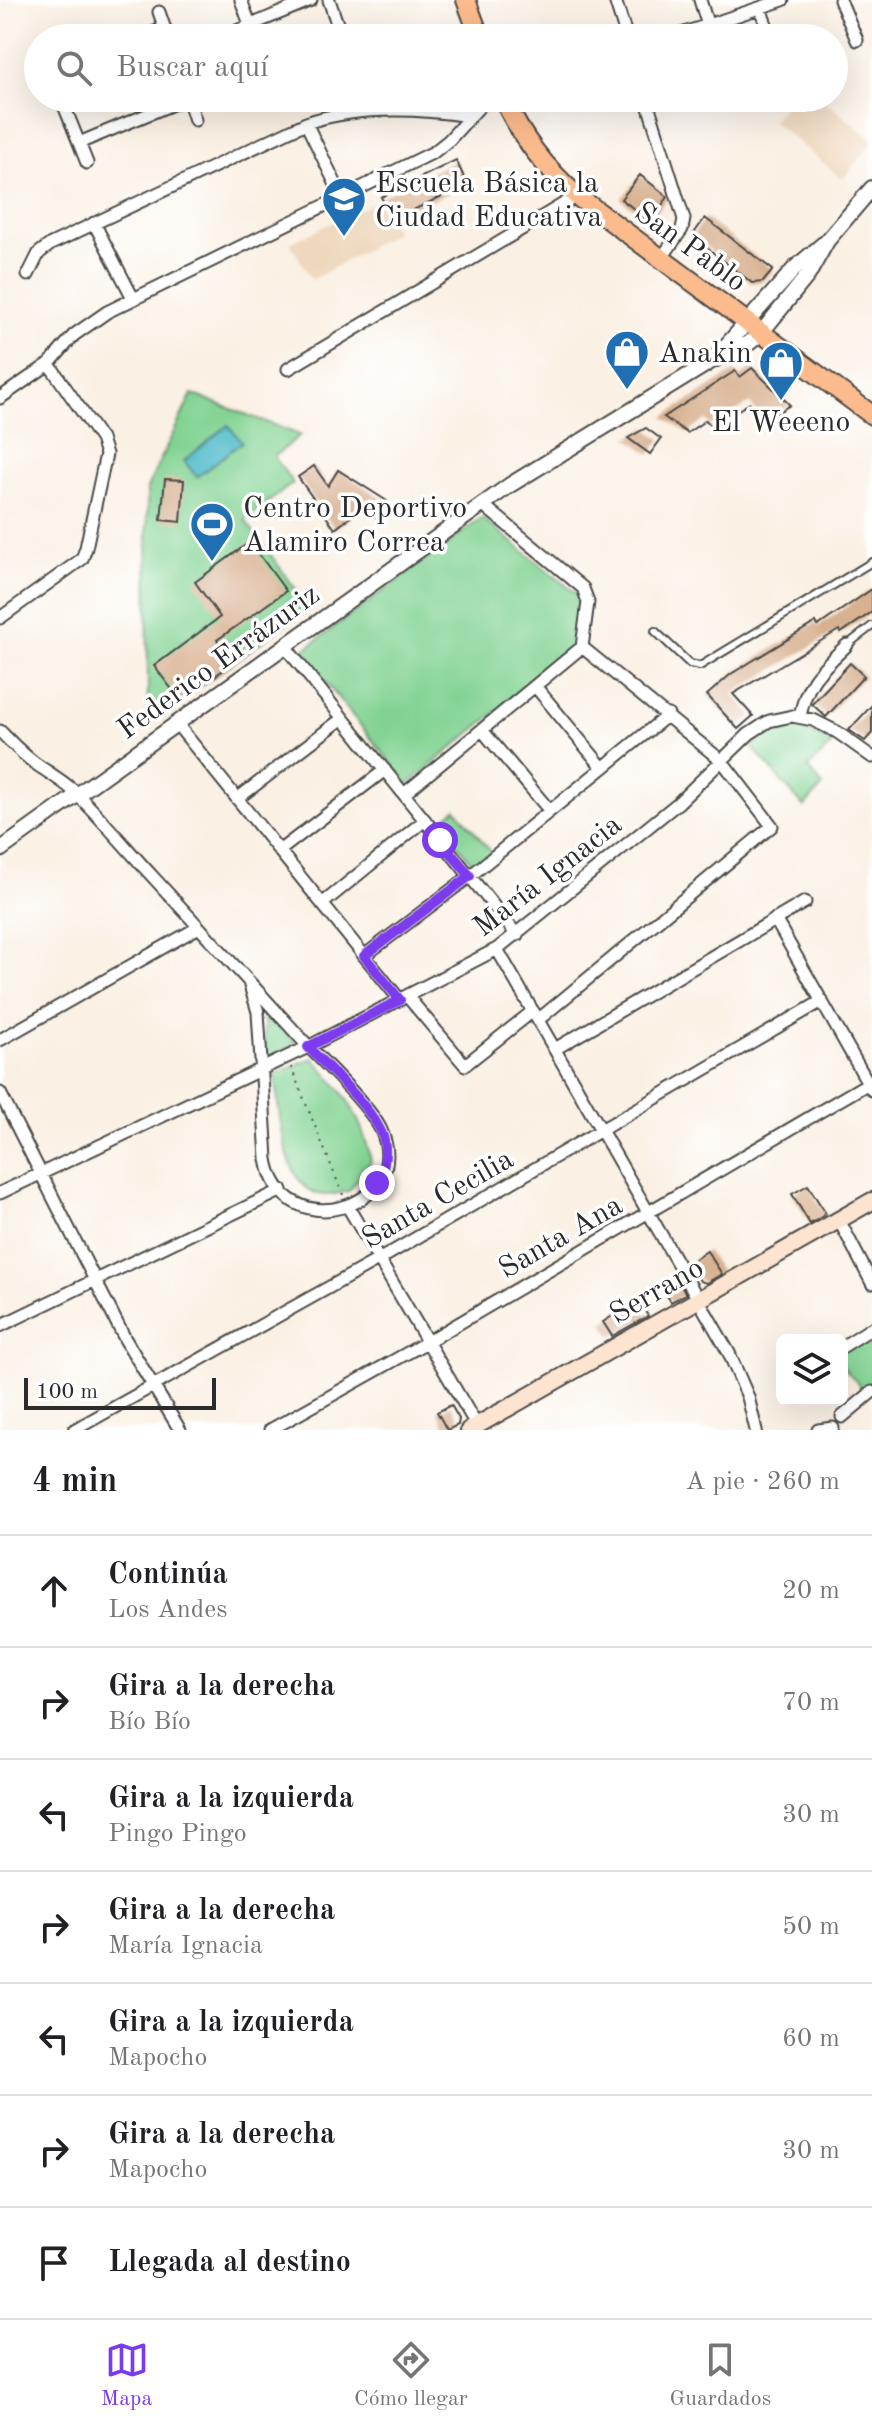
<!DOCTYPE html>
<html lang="es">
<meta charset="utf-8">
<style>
:root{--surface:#fff;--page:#f6f6f6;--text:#202124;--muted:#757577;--line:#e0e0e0;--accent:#7c3aed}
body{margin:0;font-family:"Old Standard TT",serif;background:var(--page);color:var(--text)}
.controls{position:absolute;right:24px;bottom:24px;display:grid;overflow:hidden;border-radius:12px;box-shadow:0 8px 32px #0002}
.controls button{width:72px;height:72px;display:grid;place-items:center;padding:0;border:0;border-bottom:2px solid var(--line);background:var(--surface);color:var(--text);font:40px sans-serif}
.scale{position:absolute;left:24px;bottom:20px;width:192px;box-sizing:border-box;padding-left:8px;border:4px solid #2b2b2b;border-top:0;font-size:22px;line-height:28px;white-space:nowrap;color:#2b2b2b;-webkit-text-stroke:6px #fff;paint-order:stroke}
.stop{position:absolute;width:24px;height:24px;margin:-18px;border:6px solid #7c3aed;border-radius:50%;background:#fff}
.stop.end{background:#7c3aed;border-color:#fff;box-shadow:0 2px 8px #0008}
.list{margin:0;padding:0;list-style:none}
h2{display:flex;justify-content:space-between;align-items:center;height:104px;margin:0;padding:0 32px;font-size:34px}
h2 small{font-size:26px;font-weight:400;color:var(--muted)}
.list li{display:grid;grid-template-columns:52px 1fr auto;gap:24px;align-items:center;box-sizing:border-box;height:112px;padding:0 32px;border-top:2px solid var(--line)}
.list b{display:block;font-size:30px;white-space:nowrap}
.list p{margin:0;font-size:26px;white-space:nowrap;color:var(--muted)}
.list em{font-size:26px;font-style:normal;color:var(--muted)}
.icon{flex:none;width:44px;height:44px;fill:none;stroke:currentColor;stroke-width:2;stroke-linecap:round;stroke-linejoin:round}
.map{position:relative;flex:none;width:872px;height:1430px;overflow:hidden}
.search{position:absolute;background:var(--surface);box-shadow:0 8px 32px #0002;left:24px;right:24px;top:24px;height:88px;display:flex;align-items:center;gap:20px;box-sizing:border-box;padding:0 28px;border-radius:44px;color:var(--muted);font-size:30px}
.sheet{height:888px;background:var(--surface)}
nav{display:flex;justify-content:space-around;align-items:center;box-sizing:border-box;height:112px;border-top:2px solid var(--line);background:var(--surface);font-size:22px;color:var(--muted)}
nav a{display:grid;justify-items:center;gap:4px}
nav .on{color:var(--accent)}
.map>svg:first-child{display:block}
.built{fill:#eed7bb}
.green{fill:#82d393;stroke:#567f5f;stroke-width:2}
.water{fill:#4fbbca;stroke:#3d737a;stroke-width:2}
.building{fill:#d8b190}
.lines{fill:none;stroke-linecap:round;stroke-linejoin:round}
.service-casing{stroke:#4a4947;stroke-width:10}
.minor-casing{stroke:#4a4947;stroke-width:15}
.tertiary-casing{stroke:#4a4947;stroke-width:18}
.secondary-casing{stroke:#4a4947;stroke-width:20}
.primary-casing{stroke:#4a4947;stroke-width:22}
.path{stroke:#4a4947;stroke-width:2;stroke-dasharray:2 6;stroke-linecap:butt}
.service{stroke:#fff;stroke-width:6}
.minor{stroke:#fff;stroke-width:11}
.tertiary{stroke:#fff;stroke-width:14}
.secondary{stroke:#fde4d1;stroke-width:16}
.primary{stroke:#fbbb8c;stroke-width:18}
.route{stroke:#7c3aed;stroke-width:10}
.labels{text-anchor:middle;stroke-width:7;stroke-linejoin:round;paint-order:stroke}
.poi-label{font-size:30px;fill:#2b2b2b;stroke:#fff;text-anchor:start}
.street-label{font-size:30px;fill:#2b2b2b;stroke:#fff}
</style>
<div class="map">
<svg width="872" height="1430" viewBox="0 0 872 1430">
<rect width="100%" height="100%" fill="#fff"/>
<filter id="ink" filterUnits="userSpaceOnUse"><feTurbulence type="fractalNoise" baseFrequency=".0125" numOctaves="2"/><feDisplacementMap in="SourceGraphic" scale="16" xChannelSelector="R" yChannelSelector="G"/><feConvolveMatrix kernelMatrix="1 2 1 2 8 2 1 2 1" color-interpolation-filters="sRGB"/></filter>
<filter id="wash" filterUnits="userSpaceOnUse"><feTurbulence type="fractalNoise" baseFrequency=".006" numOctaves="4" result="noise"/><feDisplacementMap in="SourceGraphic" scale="32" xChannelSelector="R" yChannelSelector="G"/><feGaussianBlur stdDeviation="1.8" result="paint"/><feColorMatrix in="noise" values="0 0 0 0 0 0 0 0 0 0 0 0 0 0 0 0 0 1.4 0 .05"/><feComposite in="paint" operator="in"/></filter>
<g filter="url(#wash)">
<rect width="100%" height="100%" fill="#faf0e3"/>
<path class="built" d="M790 98H821L872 139V143L843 179 772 121Z
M377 201 396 232 312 280 290 243Z"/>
<path class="green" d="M192 394 300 435 274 457 293 483 245 520 309 607 148 725 147 488Z
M482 518 583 599 581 642 408 784 301 652Z
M784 728 803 729 834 742 808 768 823 786 804 807 752 747 769 733Z
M456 809 492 853 476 867 439 823Z
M263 1006 296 1043 266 1060Z
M313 1058C345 1093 361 1114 371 1161L349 1191C341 1192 331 1196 324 1195 281 1192 279 1105 275 1074Z
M872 1334V1384L864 1391 842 1365V1352Z"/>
<path class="water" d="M228 425 242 442 197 477 184 461Z"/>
<g id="blocks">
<path class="building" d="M456 160 467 184 393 220 381 197Z
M640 175 668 197 650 221 621 199Z
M705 218 773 270 763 282 752 283 692 236Z
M752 368 790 405 762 422 750 403 711 426 706 420 687 433 664 417 735 371 740 377Z
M646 428 661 439 650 454 628 438Z
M314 466 328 486 338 470 387 501 377 518 362 508 335 529 298 477Z
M165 479 184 480 181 522 161 520Z
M250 542 286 591 217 640 234 662 181 701 154 666 220 617 195 582Z
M872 589V612L841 633 839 630 733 694 753 716 738 729 707 695 731 674 816 622 818 626Z
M850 663 864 676 826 717 812 704Z
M872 705V733L865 741 849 730Z
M808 1185 826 1214 810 1224 792 1194Z
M707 1251 722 1274 706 1283 700 1281 689 1263Z
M677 1280 686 1294 671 1302 663 1289Z
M638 1300 648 1316 612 1336 603 1322Z
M451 1405 459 1419 458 1425 447 1430 437 1412Z"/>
</g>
</g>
<g filter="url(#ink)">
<use href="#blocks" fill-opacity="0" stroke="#4a4947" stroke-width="2"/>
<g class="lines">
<g class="service-casing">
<path id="service" d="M655 631 690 664 700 666 872 562
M847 645 872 626"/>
</g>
<g class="minor-casing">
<path id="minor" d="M241 0 255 38
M329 0 342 38
M615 0 627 38
M700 0 708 26
M840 0 857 40
M760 8 771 38
M159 12 168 38
M140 38 165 28
M220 38 311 0
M669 38 783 0
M61 98 87 163
M188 98 195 120
M646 98 684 219 682 229 661 259
M306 123 342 197
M79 143 187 98
M94 223 133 298
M28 275 39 253 51 244 306 123C357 106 416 108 469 116
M288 369 577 196
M0 398 49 364 74 335 107 312 434 152 449 140 487 98
M482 504 583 588 588 602 582 647
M0 618 82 559 86 548 106 454 101 439 49 364
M284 645 517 935
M535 686 603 768
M800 717C806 681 822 669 847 645
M176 723 400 1000
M482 730 550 811
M0 731C11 742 22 754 36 764 49 773 63 781 75 792 102 819 127 849 153 877 201 930 249 982 297 1034 319 1059 368 1103 381 1130 416 1208 281 1248 267 1159L258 1012 249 982
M404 794 582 647
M237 799 343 718
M279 851 385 770
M322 904 425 820
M775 919 872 1090
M497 949 729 1353 748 1397 756 1430
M364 956 470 876 668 715
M407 996 465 1065 533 1011
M538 1020 772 826 722 761 582 647
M0 1040 199 927
M555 1049 805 902
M0 1093 125 1339 180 1430
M0 1193 308 1047 497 949 678 803 749 734 769 721 792 716 813 720 837 732 872 757
M348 1207 477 1426
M839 1220 872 1283
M0 1326 282 1190
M842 1347 872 1328
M842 1417 872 1392
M74 1430 387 1255 822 1001
M270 1430 427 1342 872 1081
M818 1430 833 1428"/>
</g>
<g class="tertiary-casing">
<path id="tertiary" d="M717 356 796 267 823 244
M0 850 510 485 710 362 749 343 761 333 808 275 827 241 872 188"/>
</g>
<g class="secondary-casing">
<path id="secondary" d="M469 1430 872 1201"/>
</g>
<g class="primary-casing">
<path id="primary" d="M466 0 480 38
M503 98C522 138 544 167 577 196L872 415"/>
</g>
<path class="path" d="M291 1067 343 1195"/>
<use href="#service" class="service"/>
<use href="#minor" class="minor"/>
<use href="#tertiary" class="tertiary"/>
<use href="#secondary" class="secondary"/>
<use href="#primary" class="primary"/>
</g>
</g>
<g class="lines" filter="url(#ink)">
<path class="route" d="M377 1183C384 1169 387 1154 384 1140 378 1113 328 1068 308 1047L400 1000 364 956 470 876 440 840"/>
</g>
<defs>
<g id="school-pin" transform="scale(2.3)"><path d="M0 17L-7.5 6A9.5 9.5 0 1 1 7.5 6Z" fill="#1f6fb2" stroke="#fff"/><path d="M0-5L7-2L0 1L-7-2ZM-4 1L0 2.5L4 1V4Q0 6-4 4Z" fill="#fff"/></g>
<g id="shop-pin" transform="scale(2.3)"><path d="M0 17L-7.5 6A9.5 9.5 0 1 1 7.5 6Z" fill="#1f6fb2" stroke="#fff"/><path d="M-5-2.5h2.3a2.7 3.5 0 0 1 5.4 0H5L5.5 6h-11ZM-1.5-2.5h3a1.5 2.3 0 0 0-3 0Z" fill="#fff"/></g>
<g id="stadium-pin" transform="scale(2.3)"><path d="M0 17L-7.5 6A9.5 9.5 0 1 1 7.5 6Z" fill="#1f6fb2" stroke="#fff"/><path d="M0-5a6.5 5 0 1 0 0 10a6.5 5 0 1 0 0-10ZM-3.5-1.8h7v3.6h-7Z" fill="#fff"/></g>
</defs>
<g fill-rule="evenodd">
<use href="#school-pin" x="344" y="199"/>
<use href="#shop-pin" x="627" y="352"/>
<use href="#shop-pin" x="781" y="363"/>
<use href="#stadium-pin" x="212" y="524"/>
</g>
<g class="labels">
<g class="poi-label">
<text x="375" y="192">Escuela Básica la<tspan x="375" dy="34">Ciudad Educativa</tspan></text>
<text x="658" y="362">Anakin</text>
<text x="781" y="431" text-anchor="middle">El Weeeno</text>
<text x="243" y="517">Centro Deportivo<tspan x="243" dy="34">Alamiro Correa</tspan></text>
</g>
<g class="street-label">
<text transform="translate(691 246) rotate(36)" y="10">San Pablo</text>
<text transform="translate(218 661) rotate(-36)" y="10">Federico Errázuriz</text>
<text transform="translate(547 875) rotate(-38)" y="10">María Ignacia</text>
<text transform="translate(437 1198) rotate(-30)" y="10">Santa Cecilia</text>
<text transform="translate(560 1236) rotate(-30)" y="10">Santa Ana</text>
<text transform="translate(656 1290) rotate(-30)" y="10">Serrano</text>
</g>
</g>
</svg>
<div class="controls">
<button><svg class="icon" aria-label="layers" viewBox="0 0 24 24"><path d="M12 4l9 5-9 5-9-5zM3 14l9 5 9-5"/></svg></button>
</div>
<div class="scale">100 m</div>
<div class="stop" style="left:440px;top:840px"></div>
<div class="stop end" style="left:377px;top:1183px"></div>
<div class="search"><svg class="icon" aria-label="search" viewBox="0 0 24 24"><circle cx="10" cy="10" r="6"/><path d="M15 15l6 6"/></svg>Buscar aquí</div>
</div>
<section class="sheet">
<h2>4 min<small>A pie · 260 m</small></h2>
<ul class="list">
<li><svg class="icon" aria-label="ahead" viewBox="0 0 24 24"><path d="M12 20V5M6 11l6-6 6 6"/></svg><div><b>Continúa</b><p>Los Andes</p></div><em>20 m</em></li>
<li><svg class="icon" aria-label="right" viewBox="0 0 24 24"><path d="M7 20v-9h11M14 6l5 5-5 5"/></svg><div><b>Gira a la derecha</b><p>Bío Bío</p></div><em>70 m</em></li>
<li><svg class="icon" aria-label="left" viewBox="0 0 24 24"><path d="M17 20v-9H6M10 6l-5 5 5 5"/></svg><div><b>Gira a la izquierda</b><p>Pingo Pingo</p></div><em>30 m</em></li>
<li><svg class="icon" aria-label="right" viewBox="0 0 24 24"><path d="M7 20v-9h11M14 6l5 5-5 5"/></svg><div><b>Gira a la derecha</b><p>María Ignacia</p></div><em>50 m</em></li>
<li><svg class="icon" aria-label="left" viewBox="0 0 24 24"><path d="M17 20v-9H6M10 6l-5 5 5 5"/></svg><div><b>Gira a la izquierda</b><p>Mapocho</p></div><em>60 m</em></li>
<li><svg class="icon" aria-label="right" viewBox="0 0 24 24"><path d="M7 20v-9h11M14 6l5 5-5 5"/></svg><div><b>Gira a la derecha</b><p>Mapocho</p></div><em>30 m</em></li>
<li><svg class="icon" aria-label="arrive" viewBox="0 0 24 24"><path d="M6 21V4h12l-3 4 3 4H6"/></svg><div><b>Llegada al destino</b></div></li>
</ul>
</section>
<nav>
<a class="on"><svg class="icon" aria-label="map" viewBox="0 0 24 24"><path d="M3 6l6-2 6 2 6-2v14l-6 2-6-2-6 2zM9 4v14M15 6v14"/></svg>Mapa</a>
<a><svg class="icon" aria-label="directions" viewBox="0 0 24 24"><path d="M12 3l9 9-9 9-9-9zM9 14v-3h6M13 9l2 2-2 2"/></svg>Cómo llegar</a>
<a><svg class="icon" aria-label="saved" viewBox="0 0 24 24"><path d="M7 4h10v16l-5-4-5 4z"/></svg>Guardados</a>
</nav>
